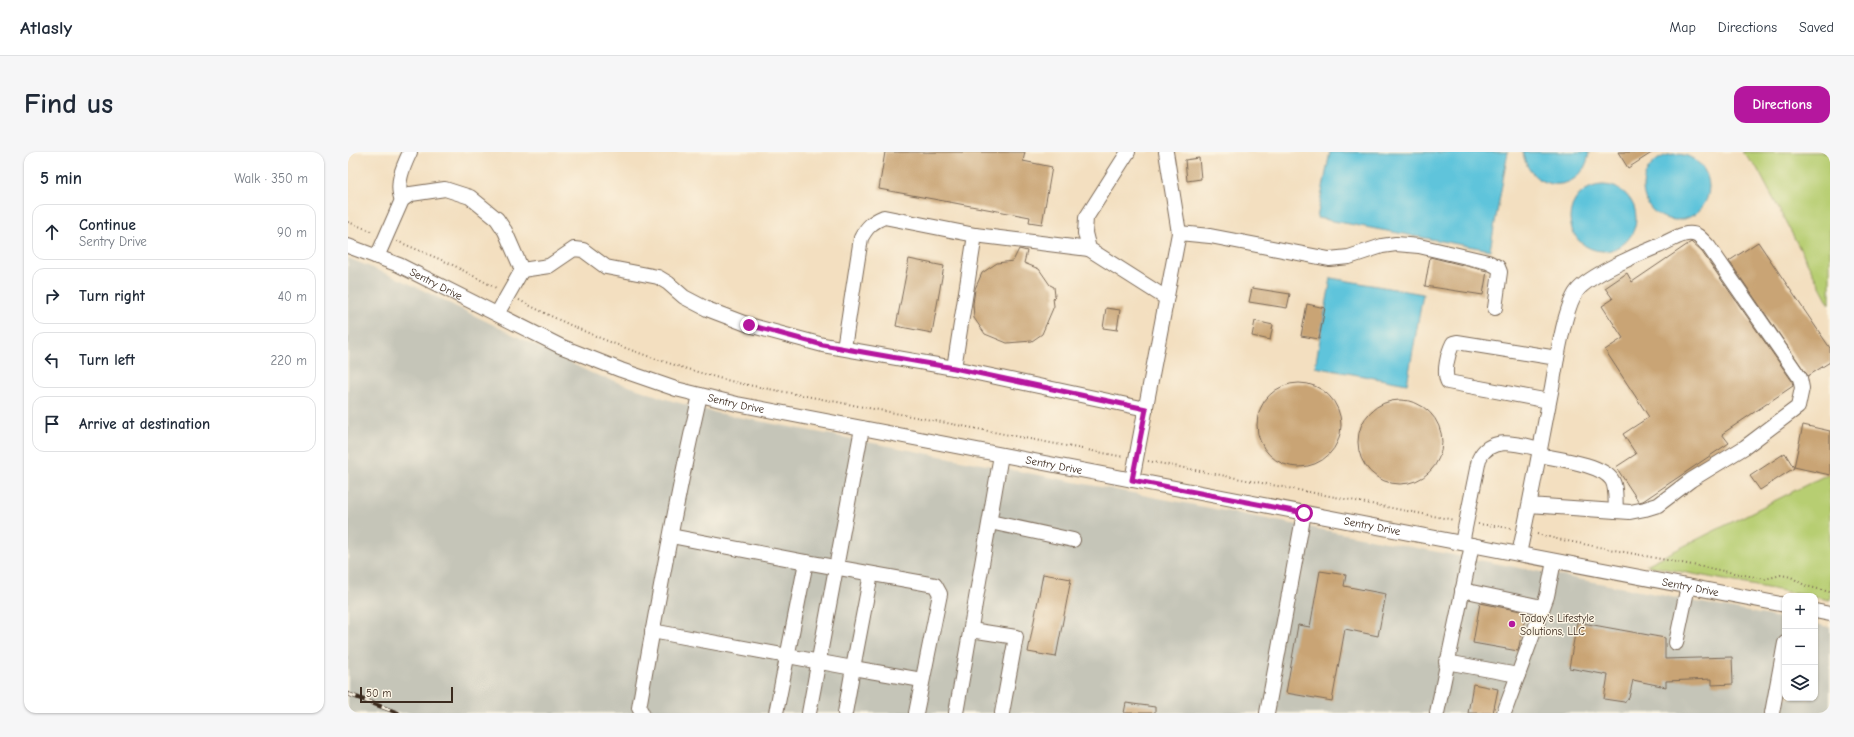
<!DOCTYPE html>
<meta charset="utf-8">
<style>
:root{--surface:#fff;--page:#f6f6f7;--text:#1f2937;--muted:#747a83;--line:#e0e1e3;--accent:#b5179e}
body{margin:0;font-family:"Comic Neue",sans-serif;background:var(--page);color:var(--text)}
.controls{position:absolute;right:12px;bottom:12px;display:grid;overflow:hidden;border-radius:8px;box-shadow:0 1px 3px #0004}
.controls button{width:36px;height:36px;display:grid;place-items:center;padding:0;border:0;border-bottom:1px solid var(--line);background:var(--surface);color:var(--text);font:20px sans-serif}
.scale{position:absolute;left:12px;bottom:10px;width:93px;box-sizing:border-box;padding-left:4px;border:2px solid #3b2a1e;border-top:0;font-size:11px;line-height:14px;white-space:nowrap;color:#3b2a1e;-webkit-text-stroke:3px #fcf5e5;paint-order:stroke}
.stop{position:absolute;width:12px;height:12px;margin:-9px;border:3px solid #b5179e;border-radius:50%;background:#fff}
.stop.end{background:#b5179e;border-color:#fff;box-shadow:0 1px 4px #0008}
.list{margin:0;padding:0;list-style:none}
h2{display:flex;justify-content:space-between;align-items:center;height:52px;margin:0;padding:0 16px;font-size:17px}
h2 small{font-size:13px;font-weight:400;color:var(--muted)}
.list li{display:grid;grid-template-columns:26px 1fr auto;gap:12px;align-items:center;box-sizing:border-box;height:56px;margin:0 8px 8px;padding:0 8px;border:1px solid var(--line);border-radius:12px}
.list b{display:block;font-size:15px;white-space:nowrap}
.list p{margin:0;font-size:13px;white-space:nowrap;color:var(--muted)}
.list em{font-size:13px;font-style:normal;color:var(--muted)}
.icon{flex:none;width:22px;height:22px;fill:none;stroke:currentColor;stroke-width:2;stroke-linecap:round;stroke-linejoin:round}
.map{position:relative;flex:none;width:1482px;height:561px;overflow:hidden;border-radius:12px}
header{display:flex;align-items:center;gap:24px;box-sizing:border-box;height:56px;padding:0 20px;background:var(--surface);border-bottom:1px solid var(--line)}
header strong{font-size:19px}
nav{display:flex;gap:22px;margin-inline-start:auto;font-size:14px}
.intro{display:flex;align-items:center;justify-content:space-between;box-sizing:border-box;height:96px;padding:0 24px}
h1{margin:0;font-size:28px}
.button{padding:10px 18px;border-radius:12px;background:var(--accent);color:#fff;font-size:14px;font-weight:700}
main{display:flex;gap:24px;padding:0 24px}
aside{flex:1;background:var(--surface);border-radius:12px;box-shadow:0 1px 3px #0004}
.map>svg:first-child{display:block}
.industrial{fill:#c5c5b8}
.green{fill:#b7ce72;stroke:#797c48}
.water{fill:#5ec4db;stroke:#4c777c}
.building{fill:#c9a474}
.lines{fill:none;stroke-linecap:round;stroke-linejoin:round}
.minor-casing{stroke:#7b6957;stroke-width:16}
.path{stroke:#7b6957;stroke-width:2;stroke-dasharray:1 3;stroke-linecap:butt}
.minor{stroke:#fff;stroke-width:14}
.rail-casing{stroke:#3b2a1e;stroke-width:4.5}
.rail{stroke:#fcf5e5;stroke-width:3;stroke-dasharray:9;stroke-linecap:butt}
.route{stroke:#b5179e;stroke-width:5}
.poi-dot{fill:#b5179e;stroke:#fcf5e5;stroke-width:1.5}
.labels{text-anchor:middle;stroke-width:3;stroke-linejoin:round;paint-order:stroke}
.street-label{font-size:11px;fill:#3b2a1e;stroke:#fcf5e5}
.poi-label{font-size:11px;fill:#3b2a1e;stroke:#fcf5e5;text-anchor:start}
</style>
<header>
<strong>Atlasly</strong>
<nav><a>Map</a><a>Directions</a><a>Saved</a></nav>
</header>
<div class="intro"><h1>Find us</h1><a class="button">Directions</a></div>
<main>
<aside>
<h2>5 min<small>Walk · 350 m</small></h2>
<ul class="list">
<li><svg class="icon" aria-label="ahead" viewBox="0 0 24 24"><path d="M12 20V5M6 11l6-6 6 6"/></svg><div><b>Continue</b><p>Sentry Drive</p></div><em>90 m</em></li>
<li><svg class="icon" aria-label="right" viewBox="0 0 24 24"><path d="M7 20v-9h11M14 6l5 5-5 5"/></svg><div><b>Turn right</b></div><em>40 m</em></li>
<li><svg class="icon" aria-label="left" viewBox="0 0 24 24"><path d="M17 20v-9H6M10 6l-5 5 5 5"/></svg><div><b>Turn left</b></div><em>220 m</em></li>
<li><svg class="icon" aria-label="arrive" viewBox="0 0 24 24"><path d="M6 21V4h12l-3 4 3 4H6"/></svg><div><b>Arrive at destination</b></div></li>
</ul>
</aside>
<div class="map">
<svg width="1482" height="561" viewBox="0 0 1482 561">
<rect width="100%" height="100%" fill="#fcf5e5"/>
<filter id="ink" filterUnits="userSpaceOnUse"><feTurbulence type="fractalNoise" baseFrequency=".025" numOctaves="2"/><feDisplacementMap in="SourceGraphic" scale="8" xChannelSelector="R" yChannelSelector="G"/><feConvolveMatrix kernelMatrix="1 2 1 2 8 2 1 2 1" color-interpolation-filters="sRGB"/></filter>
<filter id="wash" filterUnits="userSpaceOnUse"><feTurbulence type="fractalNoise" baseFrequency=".012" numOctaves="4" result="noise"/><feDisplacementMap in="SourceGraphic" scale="16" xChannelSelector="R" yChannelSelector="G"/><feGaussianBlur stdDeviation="0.9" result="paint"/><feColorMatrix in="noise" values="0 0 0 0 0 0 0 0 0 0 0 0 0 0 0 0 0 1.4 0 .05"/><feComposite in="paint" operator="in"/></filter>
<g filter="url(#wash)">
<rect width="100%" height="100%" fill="#f3dfc0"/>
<path class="industrial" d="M0 106 56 129 243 221 324 249 369 261 1437 467V546H1467V472L1482 475V561H0Z"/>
<path class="green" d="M1394 0H1482V153L1409 16Z
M1482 321V448L1298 413Z"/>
<path class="water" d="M982 0H1160L1142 98 969 66Z
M1175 0H1241C1236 43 1181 43 1175 0Z
M1295 35a33 33 0 1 1 66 0a33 33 0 1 1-66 0Z
M1222 66a33 33 0 1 1 66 0a33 33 0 1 1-66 0Z
M983 126 1075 142 1059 232 967 215Z"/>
<g id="blocks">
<path class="building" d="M537 0H677L675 9 704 15 694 72 681 70 682 65 531 37Z
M1270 0H1305L1280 16Z
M851 6 853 27 839 29 837 8Z
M1343 90 1354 100 1444 229 1445 234 1374 282 1381 291 1295 349 1291 350 1268 315 1288 302 1275 282 1301 265 1257 198 1275 186 1254 154 1265 147 1257 136 1279 121 1284 130Z
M1410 90 1482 196V210L1460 224 1381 109Z
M671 97 679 99 676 111 691 117 702 133 706 135 707 144 705 146 706 154 694 182 684 189 659 191 637 182 626 166 625 152 627 137 634 121 649 111 665 109Z
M1082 105 1139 119 1135 143 1077 134Z
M561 107 596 114 584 181 548 174Z
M904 136 942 142 939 156 901 150Z
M959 152 977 156 971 187 953 184Z
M758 156 772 158 769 178 755 176Z
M907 169 925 173 922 188 904 184Z
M909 273a42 42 0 1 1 84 0a42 42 0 1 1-84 0Z
M1010 290a42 42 0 1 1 84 0a42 42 0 1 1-84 0Z
M1455 273 1482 279V323L1446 315Z
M1437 301 1446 316 1412 338 1402 324Z
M972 419 998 423 996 434 1038 442 1030 484 997 477 984 549 938 541 950 473 962 475Z
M695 422 723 427 708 505 680 500Z
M1132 451 1178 460 1170 499 1125 491Z
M1229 470 1317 486V507L1384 505 1385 532 1364 533V527L1318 529V535L1285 528 1281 546 1276 550 1256 547 1260 523 1221 516Z
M1125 532 1150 537 1145 561H1120Z
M778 551 807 555V561H776Z"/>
</g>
</g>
<g filter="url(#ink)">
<use href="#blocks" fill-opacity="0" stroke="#7b6957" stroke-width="1"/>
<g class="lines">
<g class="minor-casing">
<g id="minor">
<path d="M780 0 738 66 737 81 741 97 818 146"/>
<path d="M818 0 831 81"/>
<path d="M54 48C47 32 55 15 62 0"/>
<path id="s1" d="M0 94 51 113 212 194 273 218 328 237 389 252 1437 453"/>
<path d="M29 105 54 48 63 42 97 37 122 45 149 67 157 79 174 118"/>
<path d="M174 118 201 114 226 97 235 98 258 115 310 125 320 131 336 145 359 157 401 173 475 193 606 216 798 257"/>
<path d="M149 162 174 118"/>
<path d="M496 196 513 86C519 75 524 70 536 65L627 83 741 97"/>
<path d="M606 216 627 83"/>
<path d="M1201 249 1100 230C1095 220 1100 201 1105 191L1109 190 1209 206"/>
<path d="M1191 303C1209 307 1254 312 1264 328 1269 336 1267 350 1268 359"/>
<path d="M784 328 831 81 862 84 981 107 1001 105 1034 94 1048 92 1071 94 1140 110 1150 115 1152 120 1147 156"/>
<path d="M642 370 725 388"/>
<path d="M323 384 458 410"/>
<path d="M1114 391 1131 307C1142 283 1171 292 1192 297"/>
<path d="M1171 402C1183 347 1193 291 1204 235 1208 213 1216 155 1229 139 1240 124 1290 102 1308 95 1320 91 1338 76 1350 84 1354 87 1358 92 1361 95L1452 226 1454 236 1450 255 1397 295 1343 328 1310 353 1297 357 1282 360 1181 353"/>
<path d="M523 422 505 516 574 528"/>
<path d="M1114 438 1194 455"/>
<path d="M1467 459 1482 462"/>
<path d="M623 478 668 485 654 561"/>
<path d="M304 479 505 516 497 561"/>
<path d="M1328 491 1340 434"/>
<path d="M1098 510 1170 523"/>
<path d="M294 561 291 556C309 452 328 347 352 243"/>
<path d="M428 561 458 410 587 433 592 442 568 561"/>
<path d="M461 561 514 276"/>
<path d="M608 561 653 303"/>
<path d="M919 561 956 361"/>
<path d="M1089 561 1124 393"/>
<path d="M1156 561 1199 444 1206 409"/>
<path d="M1424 561 1437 491"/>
</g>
</g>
<path class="path" d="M0 70 26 80
M49 89 103 112 150 137
M171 148C244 186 311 211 390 231L776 305
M800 309 1106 368
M1130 372 1163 376
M1189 382 1209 387 1417 427 1433 423 1443 425 1458 434 1482 440"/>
<use href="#minor" class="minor"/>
<g class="rail-casing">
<path id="rail" d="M0 542 50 561"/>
</g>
<use href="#rail" class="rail"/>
</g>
</g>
<g class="lines" filter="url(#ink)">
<path class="route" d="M401 173 475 193 606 216 798 257 784 328 956 361"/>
</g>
<circle class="poi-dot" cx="1164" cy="472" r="4"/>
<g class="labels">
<g class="street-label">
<text dy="4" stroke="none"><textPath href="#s1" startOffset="96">Sentry Drive</textPath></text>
<text dy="4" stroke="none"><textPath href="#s1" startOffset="420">Sentry Drive</textPath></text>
<text dy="4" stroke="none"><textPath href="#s1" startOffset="744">Sentry Drive</textPath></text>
<text dy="4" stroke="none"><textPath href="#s1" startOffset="1068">Sentry Drive</textPath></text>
<text dy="4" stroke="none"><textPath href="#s1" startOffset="1392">Sentry Drive</textPath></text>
</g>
<g class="poi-label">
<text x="1172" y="470">Today's Lifestyle<tspan x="1172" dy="13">Solutions, LLC</tspan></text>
</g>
</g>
</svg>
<div class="controls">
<button>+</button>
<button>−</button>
<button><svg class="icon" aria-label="layers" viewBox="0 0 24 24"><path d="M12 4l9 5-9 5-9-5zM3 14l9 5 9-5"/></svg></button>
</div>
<div class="scale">50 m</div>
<div class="stop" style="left:956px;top:361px"></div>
<div class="stop end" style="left:401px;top:173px"></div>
</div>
</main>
